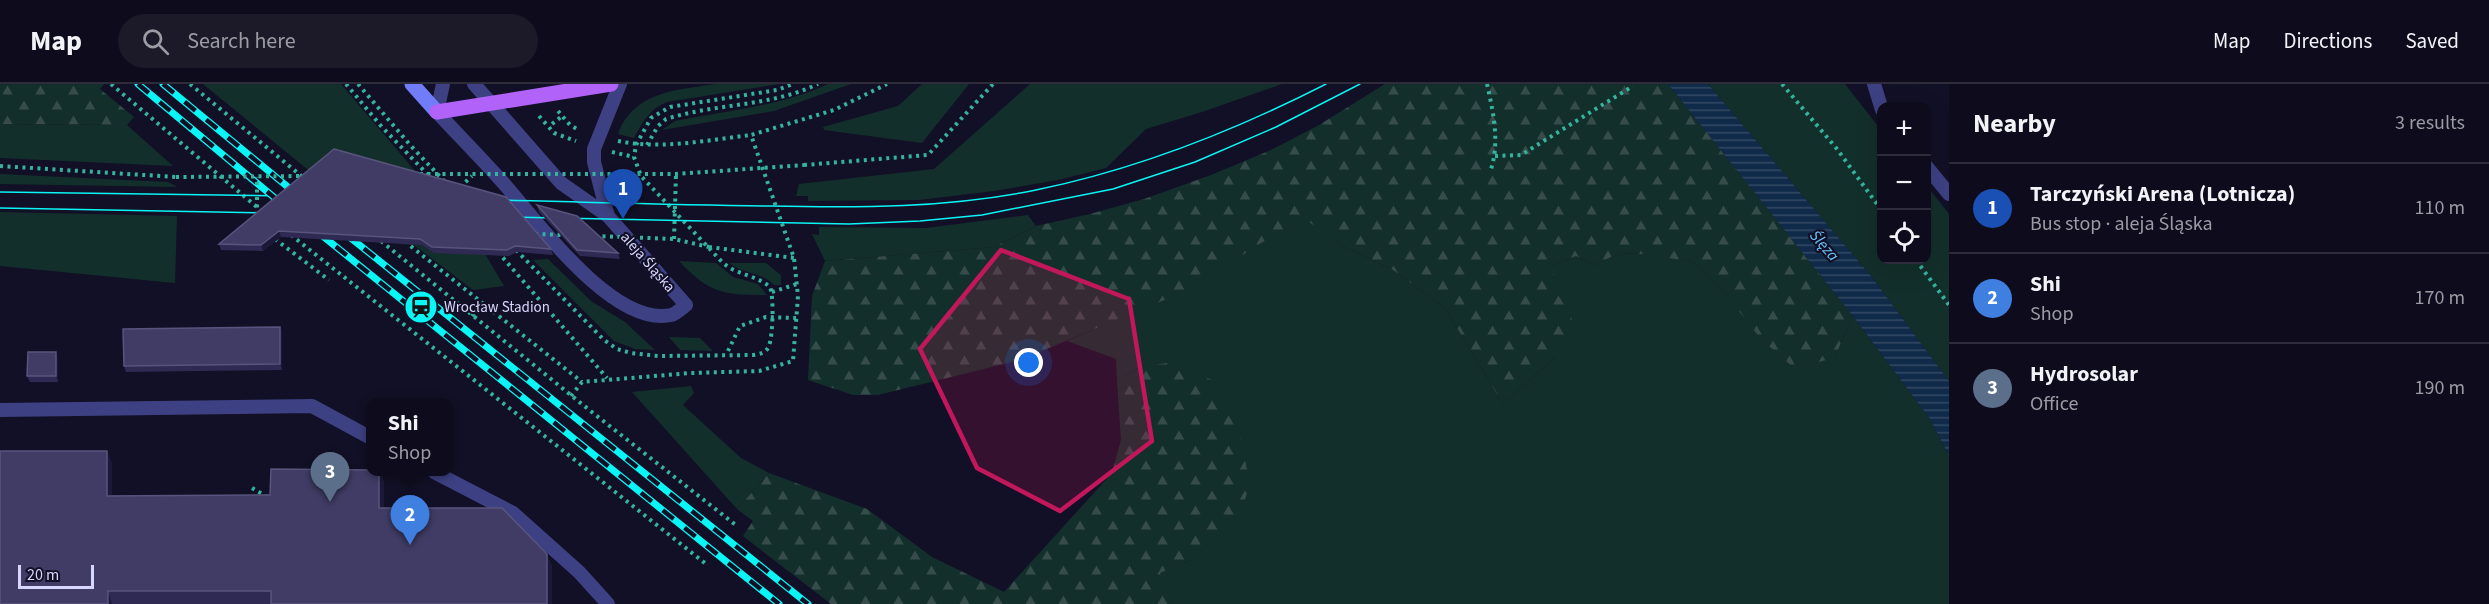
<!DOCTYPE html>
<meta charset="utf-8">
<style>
:root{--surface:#0e0c1c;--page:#1c1a29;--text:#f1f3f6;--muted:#9b9ba3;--line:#2e2c3b;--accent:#b45309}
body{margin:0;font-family:"Source Sans 3",sans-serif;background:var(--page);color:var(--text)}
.controls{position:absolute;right:18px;top:18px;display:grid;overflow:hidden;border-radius:12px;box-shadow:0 6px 24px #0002}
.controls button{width:54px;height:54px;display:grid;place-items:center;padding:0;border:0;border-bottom:2px solid var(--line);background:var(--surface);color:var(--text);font:30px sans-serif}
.scale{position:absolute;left:18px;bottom:15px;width:76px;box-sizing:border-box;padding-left:6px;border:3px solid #d7d6fd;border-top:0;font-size:16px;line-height:21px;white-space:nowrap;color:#d7d6fd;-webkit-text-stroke:4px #121026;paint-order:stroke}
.you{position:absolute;left:1029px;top:279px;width:21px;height:21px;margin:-15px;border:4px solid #fff;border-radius:50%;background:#1a73e8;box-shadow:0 0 0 9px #1a73e833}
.badge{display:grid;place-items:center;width:39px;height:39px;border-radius:50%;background:var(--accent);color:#fff;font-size:20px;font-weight:700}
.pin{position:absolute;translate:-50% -50px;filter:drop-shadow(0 2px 3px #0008)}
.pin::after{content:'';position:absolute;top:32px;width:21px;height:18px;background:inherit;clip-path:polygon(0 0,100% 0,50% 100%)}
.popup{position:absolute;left:366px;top:314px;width:87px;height:78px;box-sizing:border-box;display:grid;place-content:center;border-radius:12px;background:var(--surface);filter:drop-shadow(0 2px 4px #0005);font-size:20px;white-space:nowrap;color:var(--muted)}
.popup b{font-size:22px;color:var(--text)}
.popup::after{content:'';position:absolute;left:50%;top:100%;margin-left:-12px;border:12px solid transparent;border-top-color:var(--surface)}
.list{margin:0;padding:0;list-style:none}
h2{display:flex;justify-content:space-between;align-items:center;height:78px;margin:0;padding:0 24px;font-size:26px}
h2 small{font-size:20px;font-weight:400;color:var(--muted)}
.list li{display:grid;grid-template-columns:39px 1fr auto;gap:18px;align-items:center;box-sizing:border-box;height:90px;padding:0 24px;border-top:2px solid var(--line)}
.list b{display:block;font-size:22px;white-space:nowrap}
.list p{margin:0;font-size:20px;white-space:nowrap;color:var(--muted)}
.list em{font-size:20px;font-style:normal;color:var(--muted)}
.icon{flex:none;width:33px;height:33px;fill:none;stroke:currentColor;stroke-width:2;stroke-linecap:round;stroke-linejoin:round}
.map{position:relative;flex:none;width:1949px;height:520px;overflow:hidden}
header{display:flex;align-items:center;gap:36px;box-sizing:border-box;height:84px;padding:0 30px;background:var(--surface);border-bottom:2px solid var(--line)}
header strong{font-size:28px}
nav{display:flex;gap:33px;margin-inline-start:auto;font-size:21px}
.search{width:420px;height:54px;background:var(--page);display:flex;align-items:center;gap:15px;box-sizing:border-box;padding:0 21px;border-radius:33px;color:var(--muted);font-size:22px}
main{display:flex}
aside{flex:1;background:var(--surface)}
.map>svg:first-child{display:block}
.grass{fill:#132f2b}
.forest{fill:url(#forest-firs)}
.water{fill:url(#water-rules)}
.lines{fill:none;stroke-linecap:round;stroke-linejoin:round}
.path{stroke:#34b39f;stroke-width:4;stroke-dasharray:3 4.5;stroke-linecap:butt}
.lane{stroke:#3d4183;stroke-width:14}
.secondary{stroke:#717cf9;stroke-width:15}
.primary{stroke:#b162f9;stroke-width:15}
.tram{stroke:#0af5f5;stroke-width:1.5}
.rail-casing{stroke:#0af5f5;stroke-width:7}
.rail{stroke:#121026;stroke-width:4.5;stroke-dasharray:14;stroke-linecap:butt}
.path-bridge{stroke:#34b39f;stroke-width:4;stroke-dasharray:3 4.5;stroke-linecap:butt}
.wall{fill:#2e2a53}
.shaded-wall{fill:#1b1839}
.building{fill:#403c65;stroke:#58547d;stroke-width:1.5}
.marked{fill:#c2185b;fill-opacity:0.2;stroke:#c2185b;stroke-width:4.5;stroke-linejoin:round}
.labels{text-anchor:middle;stroke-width:4.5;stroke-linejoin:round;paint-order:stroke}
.street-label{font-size:15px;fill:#d7d6fd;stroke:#121026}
.poi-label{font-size:15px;fill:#d7d6fd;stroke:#121026;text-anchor:start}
.water-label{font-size:16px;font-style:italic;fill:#68c5f9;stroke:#121026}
</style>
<header>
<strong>Map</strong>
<div class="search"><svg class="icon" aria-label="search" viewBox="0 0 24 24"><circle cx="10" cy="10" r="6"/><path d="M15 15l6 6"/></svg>Search here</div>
<nav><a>Map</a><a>Directions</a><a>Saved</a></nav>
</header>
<main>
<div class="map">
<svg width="1949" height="520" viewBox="0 0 1949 520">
<defs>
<pattern id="forest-firs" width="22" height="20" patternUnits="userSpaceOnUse" patternTransform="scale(1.5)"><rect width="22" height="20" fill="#132f2b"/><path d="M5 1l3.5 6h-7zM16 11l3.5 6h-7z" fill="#354c4b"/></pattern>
<pattern id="water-rules" width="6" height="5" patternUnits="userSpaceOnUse" patternTransform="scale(1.5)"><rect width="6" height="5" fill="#102b49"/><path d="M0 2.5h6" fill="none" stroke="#324964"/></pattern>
</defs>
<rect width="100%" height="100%" fill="#121026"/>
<path class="grass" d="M203 0H341L484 168 504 202 473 206 414 161 399 160Z
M716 0H779L667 18C649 25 643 38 634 54L618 50C634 7 677 6 716 0Z
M828 0H851L774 27 662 46 675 37C727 26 779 23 828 0Z
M922 0H969L922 59 824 46 823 43 898 22Z
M1030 0H1282L1202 28 1146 45 1106 84 1058 96 994 107 919 116 808 117V112H796L799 100 934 85Z
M1708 0H1845L1881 46 1882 176H1926L1927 102 1949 130V297L1871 192Z
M0 40 127 41 173 82 0 74Z
M0 90 168 98 177 103 0 100Z
M0 128 177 132 175 199 0 182Z
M1028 131 1036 142 994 163 825 177 812 150 819 151V143L926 144Z
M1302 132 1341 161 1393 186 1445 224 1503 320 1556 272 1551 182 1576 172 1595 181C1602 178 1609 173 1617 171 1637 166 1670 175 1692 177L1727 212 1835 274 1852 231 1930 335 1949 372V520H1172L1159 489 1191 476 1140 283 1117 296 1116 275 1067 257 1191 203Z
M548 175 591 217 625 238 655 266 635 265 614 257 533 176Z
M679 177 716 179 733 193 758 200 767 211C724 211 710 210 679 177Z
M729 179H766L781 191V201H774C761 188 743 190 729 179Z
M669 253 700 254 713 267 680 266Z
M691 302 694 309 683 321 741 374 769 389 737 425 632 308Z"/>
<path class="forest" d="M0 0H104L100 5 134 33 127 41 0 40Z
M1385 0H1668L1852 231 1835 274 1794 284 1761 255 1727 212 1692 177C1671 176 1637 166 1617 171 1609 173 1602 178 1595 181L1576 172 1551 182 1575 243 1556 272 1503 320 1445 224 1393 186 1341 161 1302 133 1186 207 1020 276 878 311H853L808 296 812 212 825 177 994 163 1036 142 1090 130 1144 115 1211 91 1271 66 1319 41Z
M1173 278 1214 297 1239 349 1250 399 1240 432 1191 476 1160 489 1172 520H831L743 452 753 437 737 425 769 389 867 425 932 473 1004 508 1112 389 1121 356 1117 296 1140 283Z"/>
<path class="water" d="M1668 0H1708L1871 192 1949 297V372L1930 335 1852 231Z"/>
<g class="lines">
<path class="path" d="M111 0 264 129
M190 0 305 95
M346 0 381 42 431 94
M358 0 411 62 445 98
M1487 0C1493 27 1500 58 1491 85
M1782 0 1837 65 1882 127
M558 27 570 41 579 46
M539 32 554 49 576 57
M552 40 561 33
M618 57C661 66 708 56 751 51
M647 61 658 42 666 35C717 19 770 23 818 0
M612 68 634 73
M1495 72 1521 71 1633 2
M804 81 928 71 993 0
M0 82 176 93
M460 103 472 92
M291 151 706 480
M275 155 329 196
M408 156V160L582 298
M381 157 588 325 737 442
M709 163 794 174
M516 166 604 256 617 265 631 269 658 272 753 271C760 270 766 269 769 262 773 251 774 213 770 203 756 191 737 191 723 179L641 92 634 73 636 61 651 34 670 23 777 6 793 0
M498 168 607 294
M1916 176 1949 221
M772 208 797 200
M472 232 482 219
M728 267 740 242 766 233 796 234
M571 312 582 298 691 289 759 287 793 277 798 212 794 174 751 51 834 26 887 0
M252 404 269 414"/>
<path class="lane" d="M443 0 437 28C460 53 484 77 506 102 539 140 614 243 671 231 676 230 682 224 686 221L608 132 561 99 474 0
M1874 0 1882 26
M1926 82 1949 110
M608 132 594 78V65L620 0
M0 326 312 322 371 354
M434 388 513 429 579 488 608 520"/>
<path class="secondary" d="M412 0 437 28"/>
<path class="primary" d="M437 28 611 0"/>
<path class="tram" d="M0 108 294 112
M492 116C584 118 677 121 769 122 859 124 948 124 1036 106 1138 85 1234 47 1326 0
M0 124 275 129
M509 133 849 140 920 137 982 131 1113 105 1195 78 1276 43 1360 0"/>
<g class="rail-casing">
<path id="rail" d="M138 0 288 125
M163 0 300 113
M314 145 779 520
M342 147 808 520"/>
</g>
<use href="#rail" class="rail"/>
<path class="path-bridge" d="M420 90H676L804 81
M176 93 305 92
M257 131V93
M535 150 564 151
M595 152 674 155 709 163
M674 155 676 90"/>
</g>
<path class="wall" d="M334 65 551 165 553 171 517 168 509 172 434 169 422 161 281 153 263 167 221 166 219 160Z
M537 121 618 169 620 175 580 172 539 128Z
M280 243 282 249V286L126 288 124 282Z
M58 274V298H30L27 292Z
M107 367 112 380V412L270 411 371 387H380L384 399V424L547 470 552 483V520H0Z"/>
<path class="shaded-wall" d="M279 147 281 153 263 167 261 161Z
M280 243 282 249V286L280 280Z
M56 268 58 274V298L56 292Z
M107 367 112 380V426L107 412Z
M379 387 384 399V438L379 424Z
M547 470 552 483V520H547Z
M108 507 112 520H108Z"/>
<path class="building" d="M334 65 506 113 551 165 515 162 507 166 432 163 420 155 279 147 261 161 219 160Z
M537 121 577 132 618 169 577 166Z
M280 243V280L124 282 123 245Z
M28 268H56V292H27Z
M0 367H107V412L270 411 271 385 371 386V387H379V424H502L547 470V520H271V507H108V520H0Z"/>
<path class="marked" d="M1001 166 1129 215 1152 357 1060 427 977 384 920 265Z"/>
<defs>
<g id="station-disc" transform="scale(1.725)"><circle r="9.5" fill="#0af5f5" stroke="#121026"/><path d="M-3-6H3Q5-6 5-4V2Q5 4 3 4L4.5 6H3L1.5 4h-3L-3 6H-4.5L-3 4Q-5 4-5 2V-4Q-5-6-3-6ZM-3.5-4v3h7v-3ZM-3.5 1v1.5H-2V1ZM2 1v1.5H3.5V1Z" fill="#111"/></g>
</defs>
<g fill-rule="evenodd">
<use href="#station-disc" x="421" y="223"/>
</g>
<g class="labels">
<g class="street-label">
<text transform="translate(648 178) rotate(49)" y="5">aleja Śląska</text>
</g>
<g class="poi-label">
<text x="444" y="228">Wrocław Stadion</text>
</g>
<g class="water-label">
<text transform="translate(1825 161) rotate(49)" y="6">Ślęza</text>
</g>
</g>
</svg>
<div class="controls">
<button>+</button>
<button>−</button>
<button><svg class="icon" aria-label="locate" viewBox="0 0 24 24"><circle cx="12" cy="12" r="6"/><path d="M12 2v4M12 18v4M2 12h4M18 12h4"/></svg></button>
</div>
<div class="scale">20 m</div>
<div class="you"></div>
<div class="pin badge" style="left:623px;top:135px;background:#1a4fb4">1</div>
<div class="pin badge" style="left:410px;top:461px;background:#3f7fe0">2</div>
<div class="popup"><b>Shi</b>Shop</div>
<div class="pin badge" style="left:330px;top:418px;background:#5c6f8a">3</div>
</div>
<aside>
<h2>Nearby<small>3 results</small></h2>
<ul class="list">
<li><span class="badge" style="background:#1a4fb4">1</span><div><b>Tarczyński Arena (Lotnicza)</b><p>Bus stop · aleja Śląska</p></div><em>110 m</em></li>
<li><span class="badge" style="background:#3f7fe0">2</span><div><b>Shi</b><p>Shop</p></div><em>170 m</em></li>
<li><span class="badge" style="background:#5c6f8a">3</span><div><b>Hydrosolar</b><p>Office</p></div><em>190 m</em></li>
</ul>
</aside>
</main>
